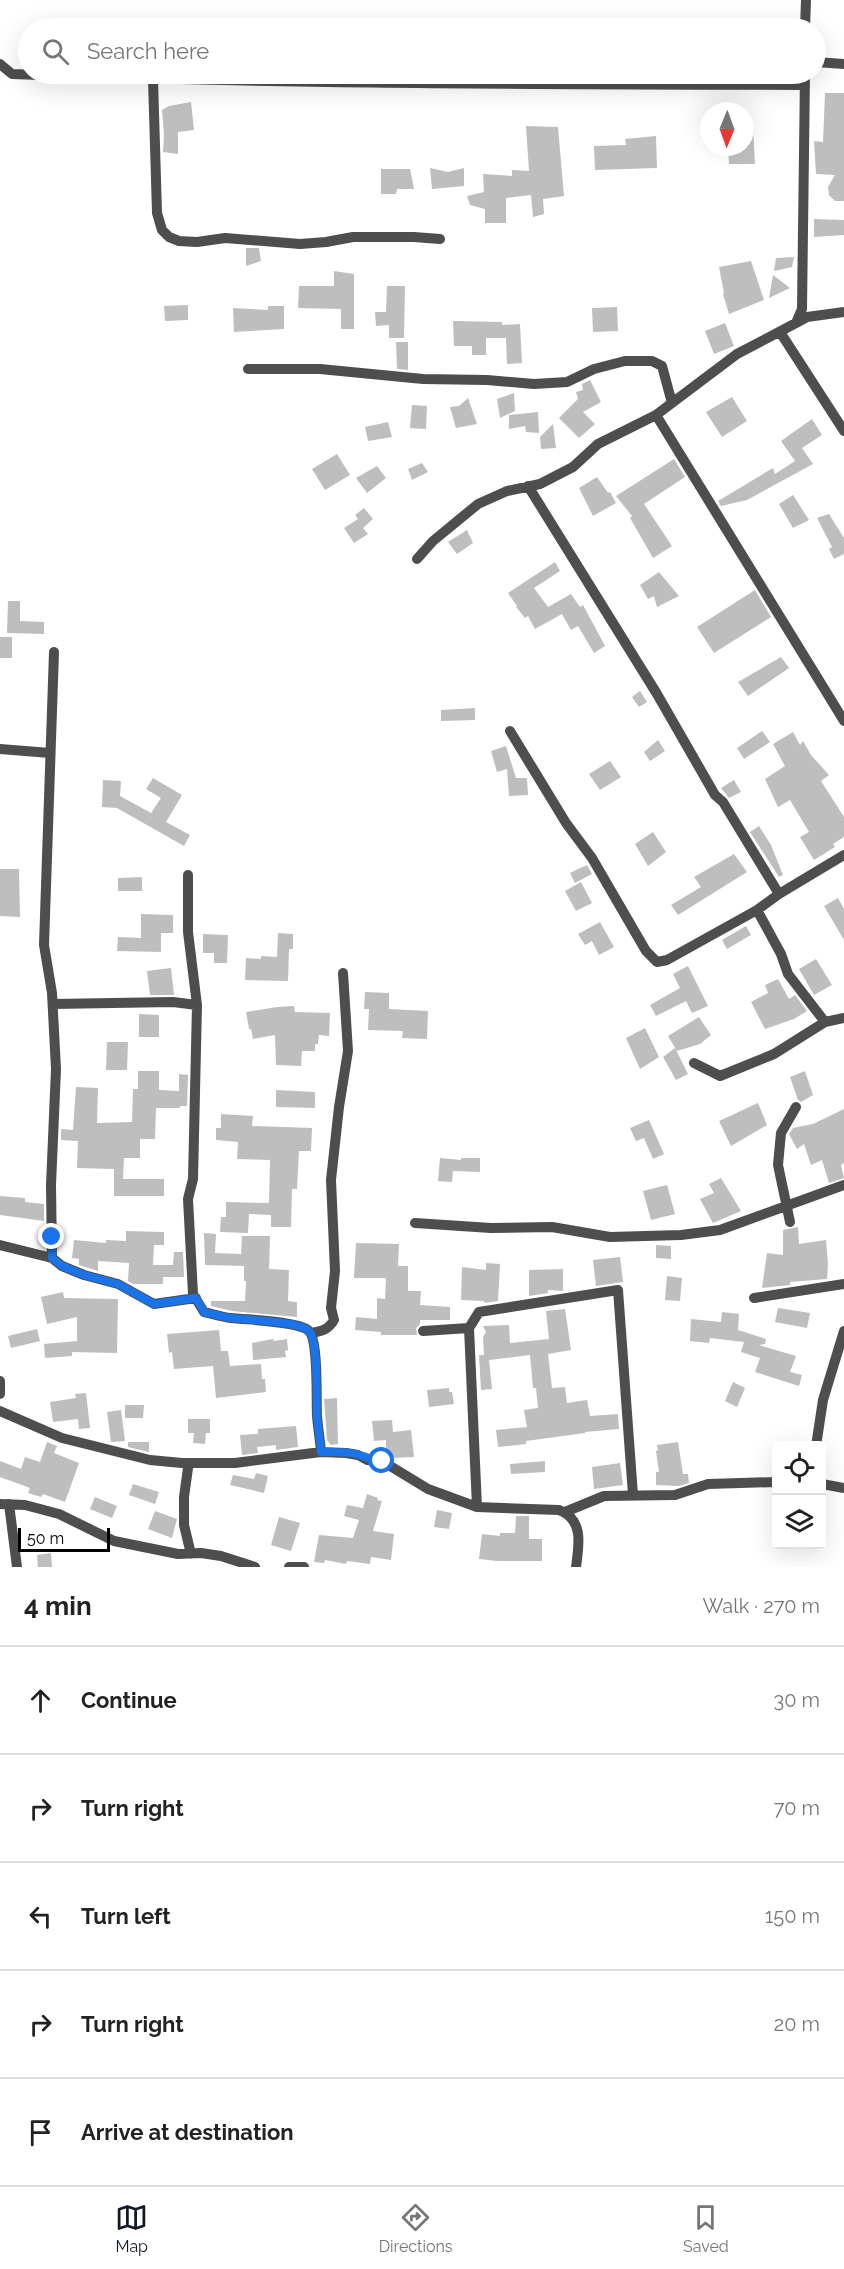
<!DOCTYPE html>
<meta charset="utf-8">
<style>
:root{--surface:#fff;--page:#f2f2f2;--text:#222;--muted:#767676;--line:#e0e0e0;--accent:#111827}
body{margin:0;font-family:Raleway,sans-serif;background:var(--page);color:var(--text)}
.controls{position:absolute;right:18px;bottom:18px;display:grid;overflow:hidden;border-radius:6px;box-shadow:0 6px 24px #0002}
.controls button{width:54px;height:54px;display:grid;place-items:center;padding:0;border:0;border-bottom:2px solid var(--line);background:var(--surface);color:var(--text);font:30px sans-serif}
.compass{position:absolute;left:700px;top:102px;width:54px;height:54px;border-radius:50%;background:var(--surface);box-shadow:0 6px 24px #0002;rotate:181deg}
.scale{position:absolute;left:18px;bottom:15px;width:92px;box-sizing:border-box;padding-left:6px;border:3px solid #000;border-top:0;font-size:16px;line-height:21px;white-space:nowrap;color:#000;-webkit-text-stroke:4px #fff;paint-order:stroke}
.stop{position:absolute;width:18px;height:18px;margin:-14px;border:4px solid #1a73e8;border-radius:50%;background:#fff}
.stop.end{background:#1a73e8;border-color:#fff;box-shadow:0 2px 6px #0008}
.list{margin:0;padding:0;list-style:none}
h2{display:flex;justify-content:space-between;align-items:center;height:78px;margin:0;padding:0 24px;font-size:26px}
h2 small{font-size:20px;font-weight:400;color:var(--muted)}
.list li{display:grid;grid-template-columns:39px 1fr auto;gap:18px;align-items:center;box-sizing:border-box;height:108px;padding:0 24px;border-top:2px solid var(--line)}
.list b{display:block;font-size:22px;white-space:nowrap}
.list em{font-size:20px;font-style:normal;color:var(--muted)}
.icon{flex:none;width:33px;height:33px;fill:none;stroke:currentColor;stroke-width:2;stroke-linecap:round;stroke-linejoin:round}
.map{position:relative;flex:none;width:844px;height:1567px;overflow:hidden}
.search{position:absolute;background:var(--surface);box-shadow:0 6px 24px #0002;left:18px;right:18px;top:18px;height:66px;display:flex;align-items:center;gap:15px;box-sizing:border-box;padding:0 21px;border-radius:33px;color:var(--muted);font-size:22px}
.sheet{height:618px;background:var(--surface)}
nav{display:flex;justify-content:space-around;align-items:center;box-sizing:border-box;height:84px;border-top:2px solid var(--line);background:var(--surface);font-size:16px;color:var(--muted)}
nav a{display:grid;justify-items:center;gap:3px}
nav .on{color:var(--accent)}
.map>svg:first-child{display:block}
.building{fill:#bebebe}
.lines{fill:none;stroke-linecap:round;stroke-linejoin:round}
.street{stroke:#4e4e4e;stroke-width:10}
.route{stroke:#1a73e8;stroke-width:8}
</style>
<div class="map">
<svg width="844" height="1567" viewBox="0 0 844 1567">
<rect width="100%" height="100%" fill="#fff"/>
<path class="building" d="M825 93H844V201H835L829 195 828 187 835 175 816 174 814 141 823 142Z
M191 102 194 130 178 132V154L163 152 164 135 162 110 169 106Z
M526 126 558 127 564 196 543 199 544 214 533 217 531 195 506 198V223H485V209L470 205 467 196 484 192 483 174 512 176V170L529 171Z
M745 128H753L755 164H729L728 147H745Z
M656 136 657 168 595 170 594 146 626 145 625 139Z
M430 168 448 172 464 168V186L432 189Z
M381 169H410L414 189H397L396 194H381Z
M814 219 844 220V235L814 237Z
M246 248H259L261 261 246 266Z
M794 257 792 267 774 271 776 258Z
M751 261 764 300 729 314 723 294 724 293 719 267Z
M334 271 354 274V329H341V309L298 308 299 286H334Z
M773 275 790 288 769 298Z
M387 286H405L404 338H389V325L376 326 375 312H386Z
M188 305V320L165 321 164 306Z
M268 306H284V329L234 332 233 308 268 310Z
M617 307 618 331 593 332 592 308Z
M453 321 502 322V325L520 324 522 363 507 364 506 338H486V355H472V346H454Z
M725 323 734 346 714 354 705 331Z
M396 342H408V370L397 369Z
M590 380 601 402 583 412 595 424 579 438 559 418 578 399 576 392 583 390 582 384Z
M514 393 515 411 500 418 497 399Z
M732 397 747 421 722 437 706 412Z
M468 398 477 424 456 428 450 407 459 406Z
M412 405 427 406 426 429 410 428Z
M538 412 539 433 526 432 525 426 509 429V415Z
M812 419 822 435 802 448 813 464 747 500 721 506 718 501 773 468 775 474 795 461 781 441Z
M388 422 392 437 368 441 365 427Z
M553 424 556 448 541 449 540 437Z
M337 454 350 475 325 490 312 469Z
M674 459 685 477 644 504 672 546 653 558 630 518 632 516 616 496Z
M422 463 428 472 412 480 408 469Z
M377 466 386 478 367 493 356 478Z
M597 477 608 493 610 492 616 503 593 516 579 488Z
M793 495 809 520 793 528 779 504Z
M364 508 373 519 363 528 368 534 354 543 344 528 358 519 355 515Z
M829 514 844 538V554L834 559 829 549 832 547 817 518Z
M467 530 473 543 457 554 448 542Z
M555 562 560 571 534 588 548 607 571 594 580 607 583 605 605 646 594 653 578 626 571 630 562 614 535 629 528 616 525 618 516 607 517 606 508 593Z
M659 572 679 596 657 607 654 596 648 599 640 585Z
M755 590 771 617 714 653 697 627Z
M8 601H20V621L44 622V634L7 633Z
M0 637H12V658H0Z
M781 657 789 668 748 696 738 682Z
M640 691 647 702 639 707 632 697Z
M475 708V720L441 721V710Z
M762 731 770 742 744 759 737 748Z
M793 732 800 745 803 741 811 755 829 775 821 781 844 817V837L833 844 835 847 814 860 800 837 809 832 790 800 778 807 765 779 785 766 773 744Z
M658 740 665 751 650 761 644 752Z
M506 746 516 778H527L528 795 509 796 507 769 497 772 491 751Z
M610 761 621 777 600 790 589 774Z
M153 778 182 795 166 822 190 835 184 846 117 808 102 807 103 780 121 781 120 796 151 813 161 798 146 789Z
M734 780 741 792 729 798 721 788Z
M759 826 771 845 783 875 779 877 750 832Z
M653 832 666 852 648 866 635 844Z
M734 854 747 872 678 915 671 905 701 887 694 877Z
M587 865 592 874 575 883 570 873Z
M0 869H19L20 917 0 916Z
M142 877V891H118V878Z
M581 882 592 903 576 911 565 891Z
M838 898 844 909V940L824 906Z
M141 914 173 915V933H161V952L117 951 118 937 141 938Z
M600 922 614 947 599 955 592 941 585 945 578 934Z
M746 926 751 935 727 949 722 940Z
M278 933 293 934V949H289L288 981 245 980 246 958 261 959V956L277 957Z
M203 934 228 935 227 963H214V953H203Z
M816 959 832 985 814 995 799 969Z
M688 966 708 1006 692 1013 686 1001 656 1016 650 1005 680 988 673 974Z
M171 968 174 995H150L147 971Z
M778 979 789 999 795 995 807 1011 794 1019 765 1029 751 1002 768 993 765 985Z
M365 992 389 993V1009L428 1011 427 1039 402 1038 403 1031 368 1030 369 1009H364Z
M294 1006 295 1012 330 1013 329 1036 319 1035 318 1044H315V1051H302L301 1066 276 1065 275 1035 253 1039 251 1029H249L246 1012 277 1007Z
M139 1014 159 1015V1037H139Z
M699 1017 711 1035 700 1044 677 1051 668 1036Z
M645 1028 659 1057 640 1069 626 1038Z
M107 1042H128L127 1070H106Z
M675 1048 688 1074 676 1080 663 1057Z
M138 1071H159V1090L179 1091V1074L188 1075 187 1106H180V1108H156L155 1139H140V1158H124L123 1179H164V1196H114V1169L77 1168 78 1141 61 1140V1129L73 1130 76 1087 98 1088 97 1123 132 1122 133 1089H138Z
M805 1071 813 1095 801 1102 798 1100 790 1077Z
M276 1090 315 1092V1108L276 1107Z
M758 1103 767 1125 731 1146 719 1121Z
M844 1109V1163L841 1165 844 1178 829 1183 822 1160 811 1165 804 1144 797 1149 789 1134 793 1128 813 1124Z
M221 1114 253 1116 252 1126 312 1128 311 1151H299L297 1189H292L291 1227H271V1215L249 1214 248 1233 220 1232 221 1217H226V1202L269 1203 270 1160 237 1159 238 1142 216 1140V1128H221Z
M649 1120 664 1154 653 1159 644 1138 636 1141 630 1128Z
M440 1158 461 1160V1158H480V1172L453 1171 452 1182 438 1181Z
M721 1178 741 1211 713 1223 700 1199 714 1193 709 1184Z
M667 1185 675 1214 651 1220 643 1191Z
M0 1196 25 1198V1202L44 1204V1221L0 1215Z
M798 1227 799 1244 826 1240 828 1264 827 1279 790 1282V1285L762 1288 767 1253 783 1255V1230Z
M126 1231 164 1232V1245H154L153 1265H173L174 1252H183L184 1277H163V1284H133L128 1281 129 1263 98 1261V1271L79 1265V1259L72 1258 74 1240 106 1243V1240L126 1241Z
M204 1233 216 1234 215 1253 241 1254 242 1236H270L269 1269 289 1270 288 1301 297 1302V1317L232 1311 211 1306V1301H245L246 1281H244V1266L205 1265Z
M356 1243 399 1244 398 1266H408V1291H421L420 1305 450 1307V1320H420V1324L416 1328 417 1335H381V1332L355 1330 356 1317 377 1319V1298L385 1299 386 1279 385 1278H354Z
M656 1245 671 1246V1259L656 1258Z
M620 1257 623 1282 596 1286 593 1260Z
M486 1263 500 1264 498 1301 485 1303 484 1301 461 1300 462 1267 486 1270Z
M563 1269V1291L548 1290V1293L529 1296V1270Z
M667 1276 682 1278 680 1301 665 1300Z
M63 1292 64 1298 118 1299 117 1353 72 1352V1356L45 1358 44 1344 77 1341V1317L47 1324 41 1297Z
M778 1308 810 1313 807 1328 775 1322Z
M565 1309 571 1350 548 1354 552 1388 565 1387 567 1403 587 1400 590 1416 618 1414 619 1429 585 1432V1433L526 1441V1444L498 1447 496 1430 527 1427 524 1410 538 1408 536 1388H533L530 1355 489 1360 492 1389 481 1390 479 1355H484L483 1337 486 1332 483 1326 509 1325 510 1343 549 1339 546 1311Z
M722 1312 739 1314 738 1330 766 1339 765 1344 759 1345 796 1356 790 1372 802 1375 799 1386 755 1372 760 1358 741 1352 744 1342 710 1338 709 1343 690 1341 691 1319 721 1322Z
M37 1329 40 1341 11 1348 8 1336Z
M219 1330 221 1351H228L230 1366 261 1364 262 1379H265L266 1392 216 1398 213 1366 174 1369 172 1352 169 1353 167 1334Z
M273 1339 274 1341 287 1339 288 1350 285 1351 286 1357 253 1360 252 1343Z
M733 1382 745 1388 737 1407 725 1401Z
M449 1388V1392H452L454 1404 429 1407 427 1390Z
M86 1393 90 1428 79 1429 78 1419 53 1422 50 1402 76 1398 75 1394Z
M337 1398 338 1444 331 1445 327 1440 324 1399Z
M125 1405H144L143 1418H125Z
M121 1410 125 1441 111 1442 107 1412Z
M188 1419H210V1433H206L205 1444 193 1443 194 1433H188Z
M392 1420 393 1432 411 1430 414 1457 391 1458 386 1455V1440L374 1441 372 1421Z
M296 1426 298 1447 276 1450V1445L257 1447 258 1453 242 1455 240 1435 258 1434V1429Z
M47 1442 57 1446 54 1453 79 1463 65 1502 43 1494 41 1497 28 1493 30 1488 0 1477V1461L21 1469 25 1457 40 1462Z
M128 1442H149V1452L128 1447Z
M678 1442 683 1474H688L689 1483 679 1486 656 1485V1472H659L656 1451 658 1450 657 1445Z
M545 1461V1472L511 1474 510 1464Z
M620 1463 623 1485 594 1489 592 1467Z
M256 1473 268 1476 264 1493 230 1485 233 1475 254 1479Z
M133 1484 159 1492 155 1504 129 1495Z
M367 1494 378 1498 377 1500 382 1501 373 1531 394 1534 391 1560 371 1557 370 1564 347 1561 346 1564 325 1560 324 1563 314 1562 319 1535 353 1538 359 1520 344 1516 347 1505 363 1508Z
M95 1497 117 1506 112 1518 90 1509Z
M437 1510 452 1513 449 1529 434 1527Z
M155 1511 177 1519 172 1538 148 1529Z
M516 1516H529V1539H542V1561H497L479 1559 482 1534 500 1536V1533H515Z
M279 1517 300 1523 291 1551 271 1545Z
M51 1553 52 1567H38L37 1555Z"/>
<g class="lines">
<path class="street" d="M805 28 806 0
M816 62 844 64
M0 64 12 74C276 84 540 84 805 85
M153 79 157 213 162 230 169 237 179 241 197 242 225 238 300 244 326 242 353 237H414L440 239
M796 323 802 309 805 74
M780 332 844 431
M248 369H320L423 379 487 380 534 384 567 382 594 369 625 361H652L662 366 672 403
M656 415 844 721
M528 486 657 694 715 795 723 802 779 894
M417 559 433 541 478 504 507 491 540 484 573 467 598 444 656 415 737 354 796 323 807 317 844 312
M54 652 44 945 52 993 56 1069 51 1185 52 1258 62 1266 84 1275 118 1284 154 1304 196 1298
M510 731 566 823 592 858 646 951 657 962 667 960 757 910 779 894 844 855
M0 749 50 753
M188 875V932L197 1005 193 1179 188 1199 193 1294 204 1312C213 1314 222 1317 231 1318 248 1320 296 1321 308 1330 319 1338 316 1400 317 1416 318 1428 320 1440 321 1452
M757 910 781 954 788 974 825 1022
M53 1004 173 1002 197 1005
M694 1063 720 1076 774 1054 825 1022 844 1018
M790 1222 778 1165 781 1133 796 1107
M415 1223 491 1228 552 1227 610 1237 681 1235 720 1230 844 1185
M0 1245 52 1258
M754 1298 844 1284
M423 1331 469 1328
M311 1333C322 1331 328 1330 334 1320L331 1308 335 1271 331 1180 339 1107 348 1051 343 973
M0 1381V1394
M0 1411 62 1438 150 1460 182 1463H235L321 1452 346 1453 358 1455 367 1460 382 1461 428 1489 477 1507 559 1510C584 1519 579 1545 576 1567
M816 1446 823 1400 844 1331
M188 1468 184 1497V1525L191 1554
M822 1484 844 1488
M0 1504 25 1505 59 1514 114 1541 178 1554 201 1553 221 1556 255 1567
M9 1504 17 1567
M477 1507 469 1328 479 1312 618 1290 633 1495
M565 1512 604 1496 675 1495 708 1484 776 1482
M289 1567H304"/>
</g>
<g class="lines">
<path class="route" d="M52 1237V1258L62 1266 84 1275 118 1284 154 1304 196 1298 204 1312C213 1314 222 1317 231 1318 247 1320 296 1321 308 1330 319 1338 316 1400 317 1416 318 1428 320 1440 321 1452 333 1452 346 1451 357 1454 366 1457 372 1460 382 1461"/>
</g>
</svg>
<div class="controls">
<button><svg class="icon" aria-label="locate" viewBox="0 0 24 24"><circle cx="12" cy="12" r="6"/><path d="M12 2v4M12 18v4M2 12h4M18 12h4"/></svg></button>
<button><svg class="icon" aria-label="layers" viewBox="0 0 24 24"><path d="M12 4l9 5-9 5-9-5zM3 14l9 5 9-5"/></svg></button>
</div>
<svg class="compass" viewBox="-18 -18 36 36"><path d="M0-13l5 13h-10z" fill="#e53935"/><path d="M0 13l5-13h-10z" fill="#767676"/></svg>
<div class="scale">50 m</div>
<div class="stop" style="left:382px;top:1461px"></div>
<div class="stop end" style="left:52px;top:1237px"></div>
<div class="search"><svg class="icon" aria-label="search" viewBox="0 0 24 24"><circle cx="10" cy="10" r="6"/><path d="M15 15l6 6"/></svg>Search here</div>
</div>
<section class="sheet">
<h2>4 min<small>Walk · 270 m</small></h2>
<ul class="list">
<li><svg class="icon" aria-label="ahead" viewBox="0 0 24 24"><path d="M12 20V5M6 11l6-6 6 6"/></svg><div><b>Continue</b></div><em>30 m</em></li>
<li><svg class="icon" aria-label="right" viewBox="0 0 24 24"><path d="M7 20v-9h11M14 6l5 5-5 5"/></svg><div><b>Turn right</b></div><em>70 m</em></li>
<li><svg class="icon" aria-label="left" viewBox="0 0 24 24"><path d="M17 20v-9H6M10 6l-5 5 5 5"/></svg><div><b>Turn left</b></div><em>150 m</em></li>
<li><svg class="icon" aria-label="right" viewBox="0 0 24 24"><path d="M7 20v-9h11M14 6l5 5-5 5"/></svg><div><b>Turn right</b></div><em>20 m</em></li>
<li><svg class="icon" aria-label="arrive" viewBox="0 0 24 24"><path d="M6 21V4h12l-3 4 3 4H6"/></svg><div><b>Arrive at destination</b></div></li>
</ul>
</section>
<nav>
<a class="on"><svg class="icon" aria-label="map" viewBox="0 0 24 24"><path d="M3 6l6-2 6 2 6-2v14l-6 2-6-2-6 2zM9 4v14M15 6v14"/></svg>Map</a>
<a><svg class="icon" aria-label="directions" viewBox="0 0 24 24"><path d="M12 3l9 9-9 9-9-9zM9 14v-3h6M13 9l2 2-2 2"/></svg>Directions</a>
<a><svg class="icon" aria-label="saved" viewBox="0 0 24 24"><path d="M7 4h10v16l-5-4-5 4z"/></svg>Saved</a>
</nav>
